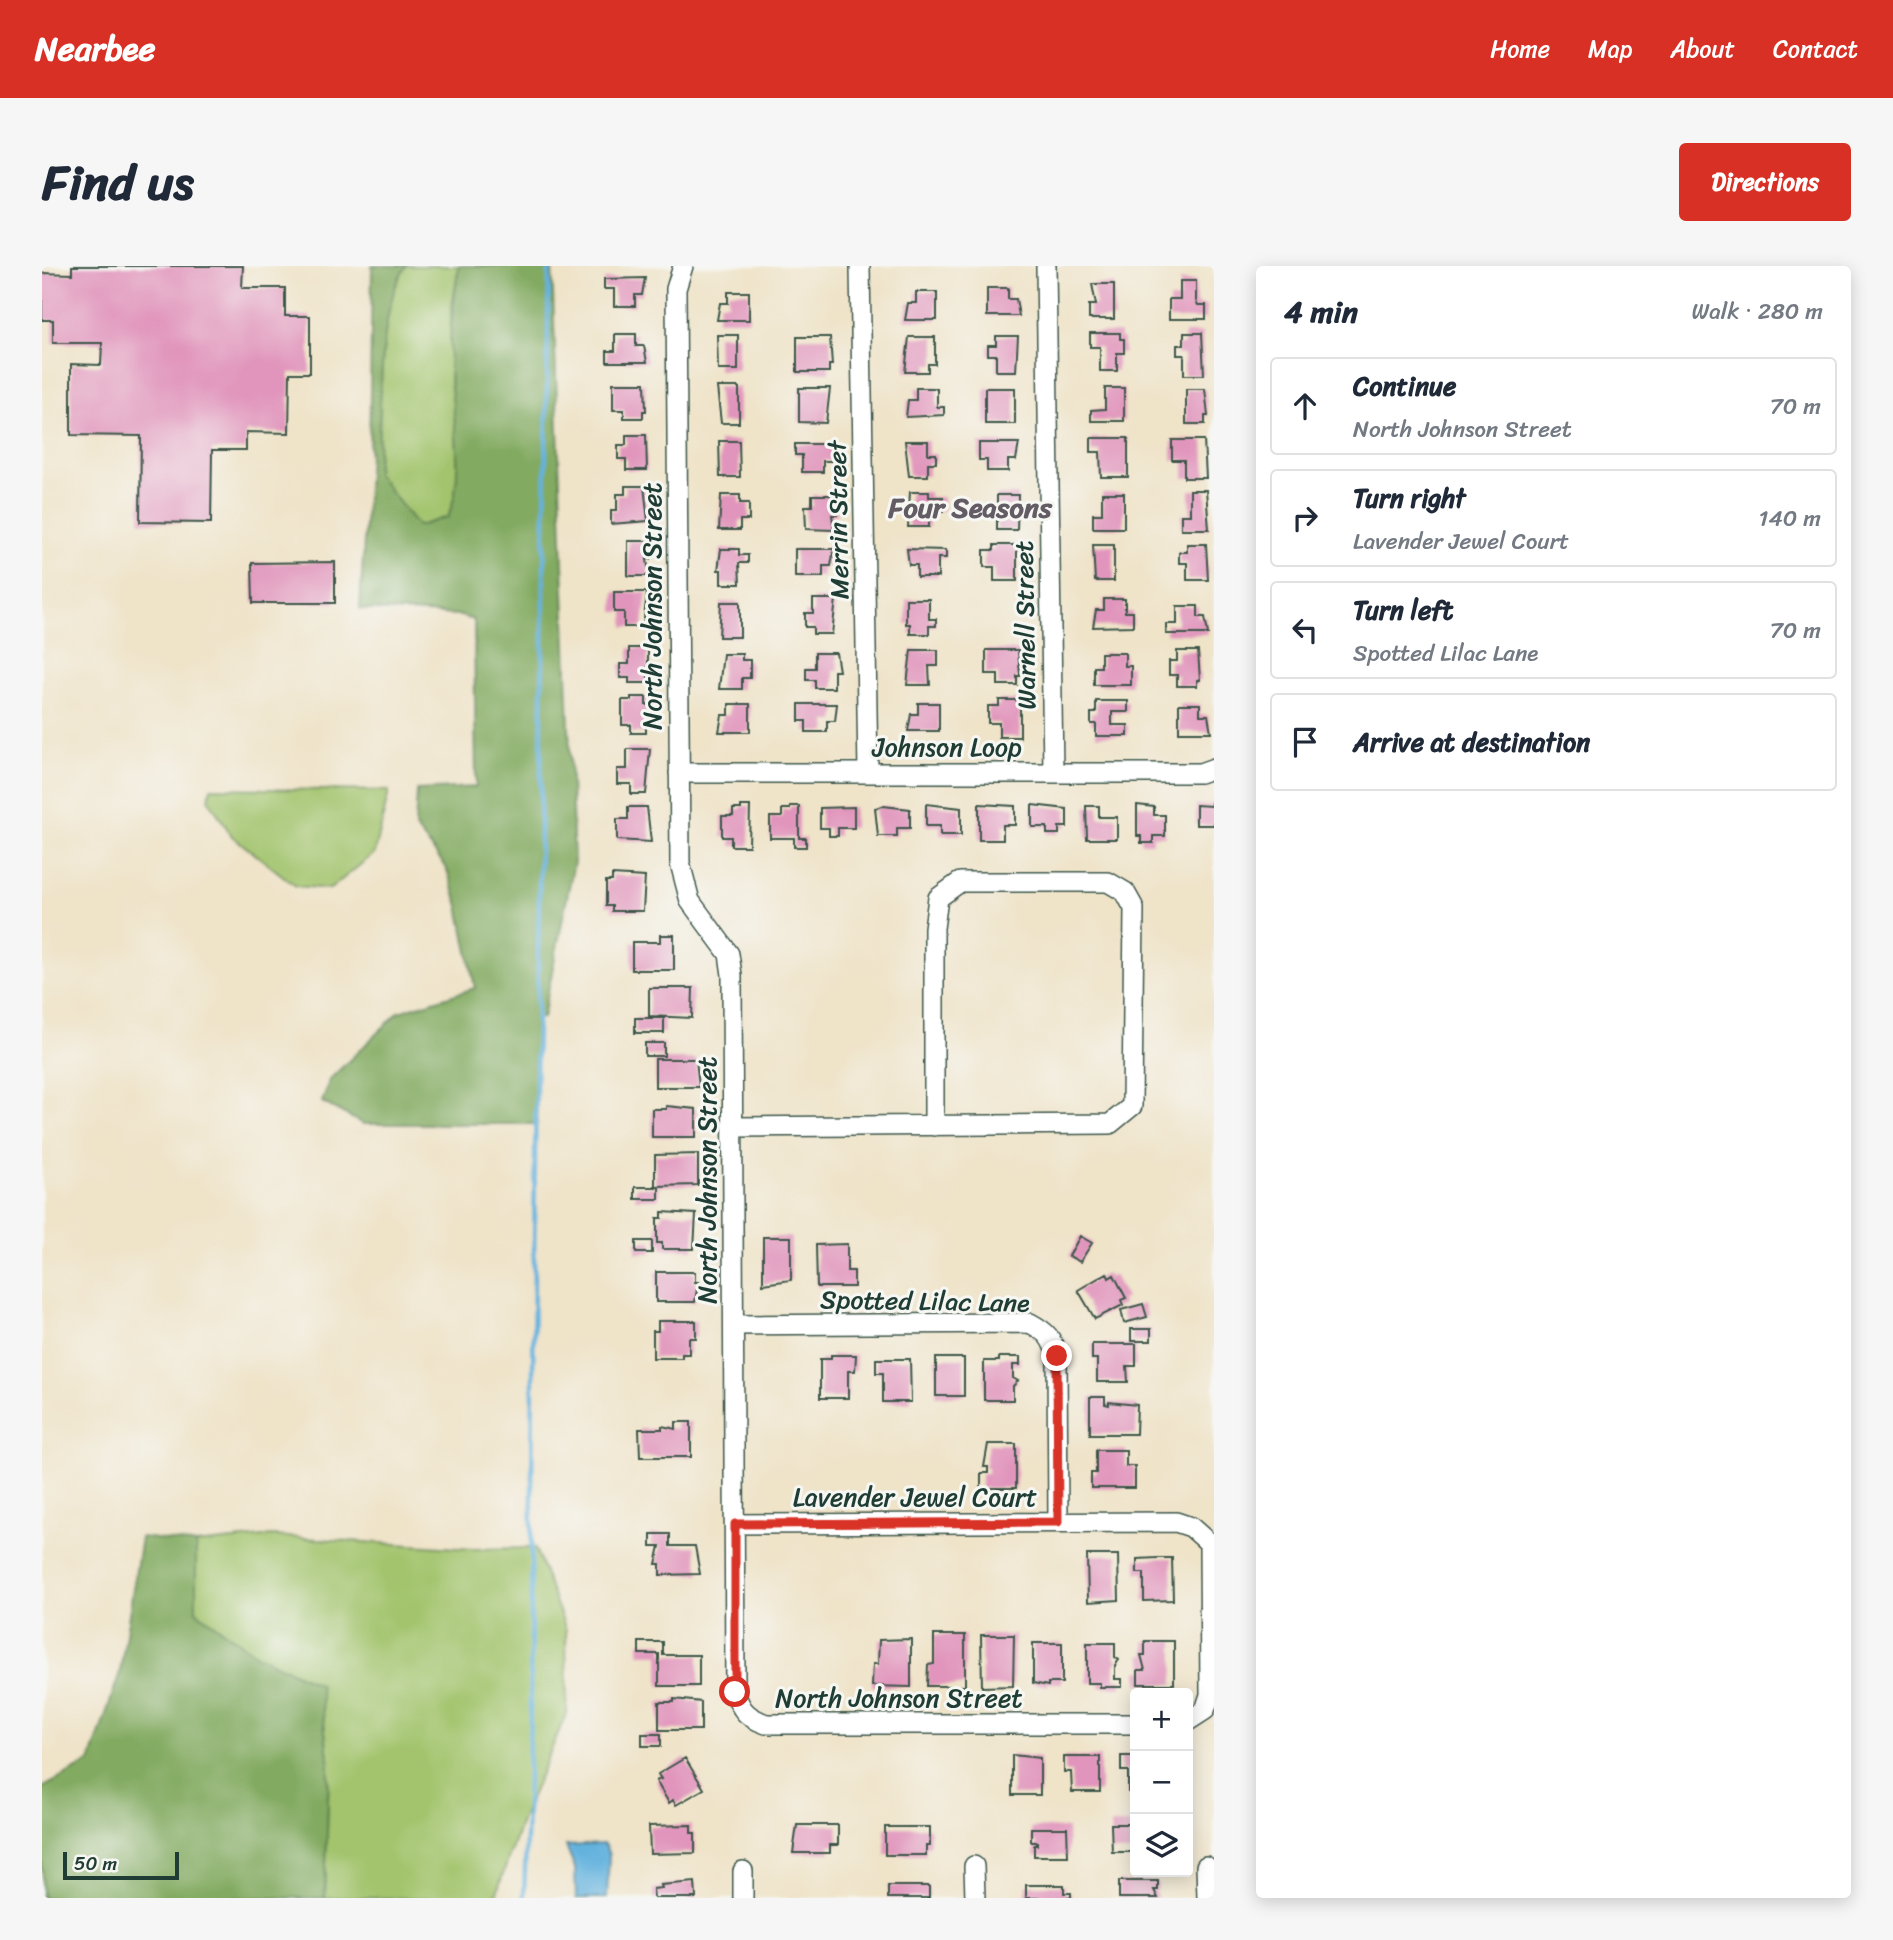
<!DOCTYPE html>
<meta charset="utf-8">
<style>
:root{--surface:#fff;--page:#f6f6f7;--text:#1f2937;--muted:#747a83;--line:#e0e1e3;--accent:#d93025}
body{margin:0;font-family:Sriracha,sans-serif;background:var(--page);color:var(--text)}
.controls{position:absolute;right:21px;bottom:21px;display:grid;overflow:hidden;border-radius:7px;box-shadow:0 4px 18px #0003}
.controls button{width:63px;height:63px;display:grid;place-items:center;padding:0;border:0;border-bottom:2px solid var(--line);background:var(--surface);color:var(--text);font:35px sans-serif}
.scale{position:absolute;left:21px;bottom:18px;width:116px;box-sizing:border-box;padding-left:7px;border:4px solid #1f3d34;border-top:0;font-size:19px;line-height:24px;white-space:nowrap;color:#1f3d34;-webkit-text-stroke:5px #f6f6f2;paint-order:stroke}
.stop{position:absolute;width:21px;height:21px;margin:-16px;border:5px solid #d93025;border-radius:50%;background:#fff}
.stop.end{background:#d93025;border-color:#fff;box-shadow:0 2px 7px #0008}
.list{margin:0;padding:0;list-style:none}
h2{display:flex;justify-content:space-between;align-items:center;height:91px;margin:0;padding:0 28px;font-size:30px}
h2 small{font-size:23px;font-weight:400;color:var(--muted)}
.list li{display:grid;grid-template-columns:46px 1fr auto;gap:21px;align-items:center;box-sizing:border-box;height:98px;margin:0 14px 14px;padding:0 14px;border:2px solid var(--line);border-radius:7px}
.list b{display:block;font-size:26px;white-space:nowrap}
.list p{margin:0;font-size:23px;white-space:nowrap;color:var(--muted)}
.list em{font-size:23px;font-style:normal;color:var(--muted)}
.icon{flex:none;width:38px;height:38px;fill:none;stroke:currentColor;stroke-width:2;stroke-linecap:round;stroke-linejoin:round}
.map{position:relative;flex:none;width:1172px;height:1632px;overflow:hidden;border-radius:7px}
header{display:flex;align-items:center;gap:42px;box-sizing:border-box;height:98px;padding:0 35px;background:var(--accent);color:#fff}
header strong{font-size:33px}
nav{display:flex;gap:38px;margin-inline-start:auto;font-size:24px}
.intro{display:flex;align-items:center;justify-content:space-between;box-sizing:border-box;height:168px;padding:0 42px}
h1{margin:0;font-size:49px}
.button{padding:18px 32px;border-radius:7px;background:var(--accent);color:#fff;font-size:24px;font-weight:700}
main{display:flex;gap:42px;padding:0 42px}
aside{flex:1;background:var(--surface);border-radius:7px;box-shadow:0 4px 18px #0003}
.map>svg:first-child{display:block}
.green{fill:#a3c46d;stroke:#618050;stroke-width:2}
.forest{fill:#82aa60;stroke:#50744a;stroke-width:2}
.water{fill:#64b2de;stroke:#427889;stroke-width:2}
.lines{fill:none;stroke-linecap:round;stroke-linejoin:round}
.stream{stroke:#64b2de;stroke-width:4.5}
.building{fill:#e195bc}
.street-casing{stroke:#3e564a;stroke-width:22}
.street{stroke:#fff;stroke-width:19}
.route{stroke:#d93025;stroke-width:9}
.labels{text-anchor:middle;stroke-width:6;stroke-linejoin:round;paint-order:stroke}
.street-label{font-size:26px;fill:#1f3d34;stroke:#f6f6f2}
.neighbourhood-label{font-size:28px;font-weight:bold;fill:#635c64;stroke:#f6f6f2}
</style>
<header>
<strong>Nearbee</strong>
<nav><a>Home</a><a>Map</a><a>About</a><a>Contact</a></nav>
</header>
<div class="intro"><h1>Find us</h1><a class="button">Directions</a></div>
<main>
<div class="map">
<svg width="1172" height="1632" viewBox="0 0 1172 1632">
<rect width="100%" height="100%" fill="#f6f6f2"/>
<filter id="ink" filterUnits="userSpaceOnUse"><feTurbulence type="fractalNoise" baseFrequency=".0143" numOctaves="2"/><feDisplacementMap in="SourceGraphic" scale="14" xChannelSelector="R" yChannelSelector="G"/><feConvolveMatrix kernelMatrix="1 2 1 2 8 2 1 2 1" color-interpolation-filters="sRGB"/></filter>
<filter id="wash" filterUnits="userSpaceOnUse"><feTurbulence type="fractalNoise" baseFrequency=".00686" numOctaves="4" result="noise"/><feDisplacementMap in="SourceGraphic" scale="28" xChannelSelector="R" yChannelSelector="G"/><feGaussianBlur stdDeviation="1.57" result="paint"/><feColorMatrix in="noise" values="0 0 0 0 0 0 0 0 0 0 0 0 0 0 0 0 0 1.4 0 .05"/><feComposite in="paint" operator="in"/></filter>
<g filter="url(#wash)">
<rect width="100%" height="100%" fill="#efe3c8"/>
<path class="green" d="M364 0H417L409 46 408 116 414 154 416 227 406 251 375 261 334 207C341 152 333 43 364 0Z
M169 522 347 525 333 587 288 623 254 620 190 570 167 534Z
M230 1270 431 1283 493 1282 524 1364 525 1446 480 1552 453 1632H283L287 1501 278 1419 216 1390 154 1345V1278Z"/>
<path class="forest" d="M330 0H364C333 43 341 152 334 207L376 260 406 251C423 209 412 162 409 118 405 79 411 38 417 0H510L532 596 501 752H495V858H321L280 836 288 813 357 746 433 722 417 640 404 601 373 561 375 524 434 521 432 354 415 349 318 343 327 188Z
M99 1271 154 1278V1345L216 1390 278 1419 287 1501 283 1632H0V1522L48 1496 78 1406Z"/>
<path class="water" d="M562 1578 567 1589 565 1632H534L533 1602 524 1580Z"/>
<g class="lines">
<path class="stream" d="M482 1632 488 1451 493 886 507 0"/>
</g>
<g id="blocks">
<path class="building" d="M30 0H201L200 22H243V50H268V107H248L247 167 204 166V184H170L169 257 98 256 99 170 29 169V98L59 99 60 77H11V54H0V7L30 8Z
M603 12 600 29H593V40H572V23H562V13Z
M1138 15H1154V35L1156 39H1164V53H1127V33H1138Z
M1050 18H1072V53H1047V39H1054Z
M945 22H966V33H974L977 50H945Z
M686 26H707V54H675L678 37H686Z
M874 26H895V54H863L866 37H874Z
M1048 67H1078V73H1082V87H1075V105H1058V81H1048Z
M1142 67H1160L1162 109H1142V89H1135V79H1142Z
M573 68H594V80H602L605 96H565V85H573Z
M675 69H696V104H676Z
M954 70H976L974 105H954V89H946V79H954Z
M755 71H788L790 99H787V106H755Z
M867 71H893V98H886V106H863Z
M571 117H603L604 145H601V152H582V144H571Z
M675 121H697V157H679Z
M757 122H788L784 157 757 156Z
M874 122H895V141H902V149L864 151 866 134H874Z
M943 122H973V158H943Z
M1063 122H1082V155H1049V144L1063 143Z
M1144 123H1163L1166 150H1163V158H1144Z
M584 169H604L605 204H584V193H576V179H584Z
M1049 172H1086V211H1059L1058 186H1049Z
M1130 174H1162L1164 212H1142V194H1130Z
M677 175H697L698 211H678Z
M863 175H886V188H894V197H886V210H867Z
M937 177H977L974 194H966V205H945V194H937Z
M753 178H792L790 195H781V206H760V189H753Z
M583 220H602L606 255 569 258V244H575V228H583Z
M1148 224H1164L1167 263H1139V249H1148Z
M868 226H887V231H901V245H887V261H866Z
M1060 227H1082V262H1051V248H1060Z
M679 229H698V237H707V254H698V264H677Z
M770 229H790V237H795V249H790L792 264 764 263 763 240H770Z
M955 229H976L975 264H955Z
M586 275H605V289H609V293H605L607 310H586Z
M1145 278H1164L1166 314H1145V297H1137V286H1145Z
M952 279H975V315H952V301H942V284H952Z
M1051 279H1072V315H1053Z
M679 283H697V289H706V297H697L698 318H679V304H676Z
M753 283H792L789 300H781V311H753Z
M865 283 904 284V292H896V311H875V299H867Z
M293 296V337H211L210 297Z
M572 326H605L601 361H582V346H572Z
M771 333H794L790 368H771V361H763V347H771Z
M864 333H887V353H894V360H887V368H868V358H864Z
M1062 333H1083V346H1091V360L1051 361 1054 344H1062Z
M679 336H698V371H677Z
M1135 340H1156V351H1163L1166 368H1124V358H1135Z
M587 382H606V417H587V412H578V398H587Z
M869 384H896V400H887L888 419H865Z
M944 384H976L978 410H975V419H956V408H944Z
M1135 385H1156L1158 414H1155V420H1135V409H1127V395H1135Z
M773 387H794L797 405H792V422H773V414H764V402H773Z
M1059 387H1083V400H1089V419H1052V401H1059Z
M681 388H700V394H708V412H700V423H677Z
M589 431H604V439H611V459H604V467H589V459H580V434H589Z
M957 434H978V471H957V457H946V440H957Z
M1054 435H1086V446H1070V459H1086V470H1054V458H1049V447H1054Z
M876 437H897V465H866L869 448H876Z
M687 438H708V466H677L680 449H687Z
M757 438H795L793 455H785V466H764V455H757Z
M1137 438H1158V449H1166L1169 466H1137Z
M585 483H608L604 528H589V518H575V503H585Z
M1169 537H1172V559H1154V539L1169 540Z
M884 538 919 542V569H898V560H884Z
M937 538 973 540V559H961V574H937Z
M990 539 1025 543V561H1017V568H1005V561H990Z
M1095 539 1112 541V549H1123V570H1111V577H1099V570H1095Z
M699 540H708L707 580H689V571H680V550H691V543H699Z
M748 540H757V572H764V581H752V572H728V551H740V543H748Z
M841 540 868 543V562H855V570H836L833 542Z
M1044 540H1057V551H1075V573H1045Z
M586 541H605L609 576 575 574V553H586Z
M812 541V562H796V570H787V562H778V542Z
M570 609 603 611 601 645H570V640H564V615H570Z
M618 669H632V704H590V676H618Z
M607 722H651L650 752 607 750Z
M593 752H622V767H593Z
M603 777H622V790H603Z
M613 793H654L657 821H613Z
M624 840 654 843V871H610V843H624Z
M656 888V919L613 920V889Z
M593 921H617V933H593Z
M620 946 654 948 652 983H620V977H615V952H620Z
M1038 970 1050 977 1038 996 1027 990Z
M721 971H749V1014L721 1018Z
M594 975H610V987H594Z
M805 978V1005H812V1021H775L774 979Z
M614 1006H653V1016H656L653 1036H614Z
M1065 1007 1067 1012 1072 1009 1084 1032 1079 1034 1081 1039 1053 1053 1036 1024Z
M1101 1038 1105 1051 1082 1057 1079 1044Z
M616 1055H654V1072H647V1088H640V1092H611V1065H616Z
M1089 1063H1109V1075H1089Z
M1050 1078H1094V1100H1085L1086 1116H1055V1093H1050Z
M789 1089H814L813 1105H806V1132H778V1093H789Z
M957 1091H978V1099H971V1112L976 1115 971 1120V1134H942V1095H957Z
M894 1092H922V1130H894Z
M834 1093H868L869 1136H841V1107H834Z
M1048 1131H1063V1138L1067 1139V1136L1095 1139 1094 1168H1048Z
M634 1156H649V1191H598L597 1163H620V1160L634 1163Z
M946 1178H974V1222H939V1207H946V1201H942Z
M1054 1184H1084V1200H1093V1222H1049V1207H1054Z
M609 1268H628V1280H653L658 1308 618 1309V1298H614L618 1280H609Z
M1045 1289H1076L1077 1334 1046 1336Z
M1116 1292H1130L1131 1334 1102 1335V1307H1095V1293Z
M892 1369H923V1420H885L886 1399 892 1398Z
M939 1369H972L971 1420 940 1421Z
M869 1373V1421L830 1420 831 1398H836L837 1374Z
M1103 1375H1132V1418H1096V1404H1103L1099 1389H1103Z
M597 1376H621V1389H657V1420H617V1388H597Z
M991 1377H1020V1417H1006V1420L991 1417Z
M1045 1377H1073V1391L1077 1394 1073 1399V1413H1080V1421H1058V1417H1045Z
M632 1433 659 1436V1464H617V1436H632Z
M600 1468H619V1480H600Z
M970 1489 998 1492V1529H970Z
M1079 1490H1093V1526H1086V1505H1079Z
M1022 1491H1058V1526H1030L1029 1506H1022Z
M643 1492 662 1523 634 1539 631 1534 627 1537 614 1515 619 1513 616 1508Z
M1069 1558H1093V1586H1070Z
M649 1559V1567H653V1587L608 1588 607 1560Z
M755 1559H796V1579H788V1587H751Z
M843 1561H888V1580H884V1589H843Z
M989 1562H1025L1026 1590H992V1579H995V1576H989Z
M1077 1615H1116V1624H1112L1116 1632H1077Z
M653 1616 654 1632H612L611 1623 620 1622 619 1619Z
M984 1619H1022V1627H1029V1632H984Z
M846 1620H887V1632H846Z"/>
</g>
</g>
<g filter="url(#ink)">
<use href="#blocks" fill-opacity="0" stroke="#3e564a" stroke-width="2"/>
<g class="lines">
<g class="street-casing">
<path id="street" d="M641 0 634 23 638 597 648 635 687 688 690 709 693 1426C699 1445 705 1451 724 1458H1093
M818 0 826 507
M1004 0 1011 507
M637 507H1158L1172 502
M691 861 1068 858 1090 840 1092 642 1083 626 1066 616H918L896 632 892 662V860
M692 1059 988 1057C1005 1066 1010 1072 1015 1090L1016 1257
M693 1258 1134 1256 1149 1261 1167 1277H1172
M1146 1455 1163 1444 1168 1429 1167 1277
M932 1600 933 1632
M1164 1600 1165 1632
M701 1605V1632"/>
</g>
<use href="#street" class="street"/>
</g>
</g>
<g class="lines" filter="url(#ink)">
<path class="route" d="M693 1426V1258L1016 1256 1015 1090"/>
</g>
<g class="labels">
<g class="street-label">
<text transform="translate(796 254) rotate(-91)" y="9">Merrin Street</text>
<text transform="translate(610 340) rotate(-90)" y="9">North Johnson Street</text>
<text transform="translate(983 359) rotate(-91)" y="9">Warnell Street</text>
<text x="905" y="490">Johnson Loop</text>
<text transform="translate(665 914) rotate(-90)" y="9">North Johnson Street</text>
<text transform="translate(883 1035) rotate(1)" y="9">Spotted Lilac Lane</text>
<text x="873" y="1240">Lavender Jewel Court</text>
<text x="857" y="1441">North Johnson Street</text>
</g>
<g class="neighbourhood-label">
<text x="928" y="251">Four Seasons</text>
</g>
</g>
</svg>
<div class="controls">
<button>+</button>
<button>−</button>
<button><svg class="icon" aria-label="layers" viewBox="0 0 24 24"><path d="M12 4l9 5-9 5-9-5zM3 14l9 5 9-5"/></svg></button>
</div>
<div class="scale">50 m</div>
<div class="stop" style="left:693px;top:1426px"></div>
<div class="stop end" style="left:1015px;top:1090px"></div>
</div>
<aside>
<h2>4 min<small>Walk · 280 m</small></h2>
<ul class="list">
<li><svg class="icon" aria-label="ahead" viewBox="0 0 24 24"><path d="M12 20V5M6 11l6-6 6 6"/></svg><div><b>Continue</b><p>North Johnson Street</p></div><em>70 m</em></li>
<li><svg class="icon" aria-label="right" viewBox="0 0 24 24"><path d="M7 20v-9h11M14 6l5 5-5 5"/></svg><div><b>Turn right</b><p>Lavender Jewel Court</p></div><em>140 m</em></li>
<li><svg class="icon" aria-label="left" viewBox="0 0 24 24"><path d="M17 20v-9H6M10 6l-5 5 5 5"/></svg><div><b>Turn left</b><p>Spotted Lilac Lane</p></div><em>70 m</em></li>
<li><svg class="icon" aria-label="arrive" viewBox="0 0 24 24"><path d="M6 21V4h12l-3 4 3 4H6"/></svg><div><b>Arrive at destination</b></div></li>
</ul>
</aside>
</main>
